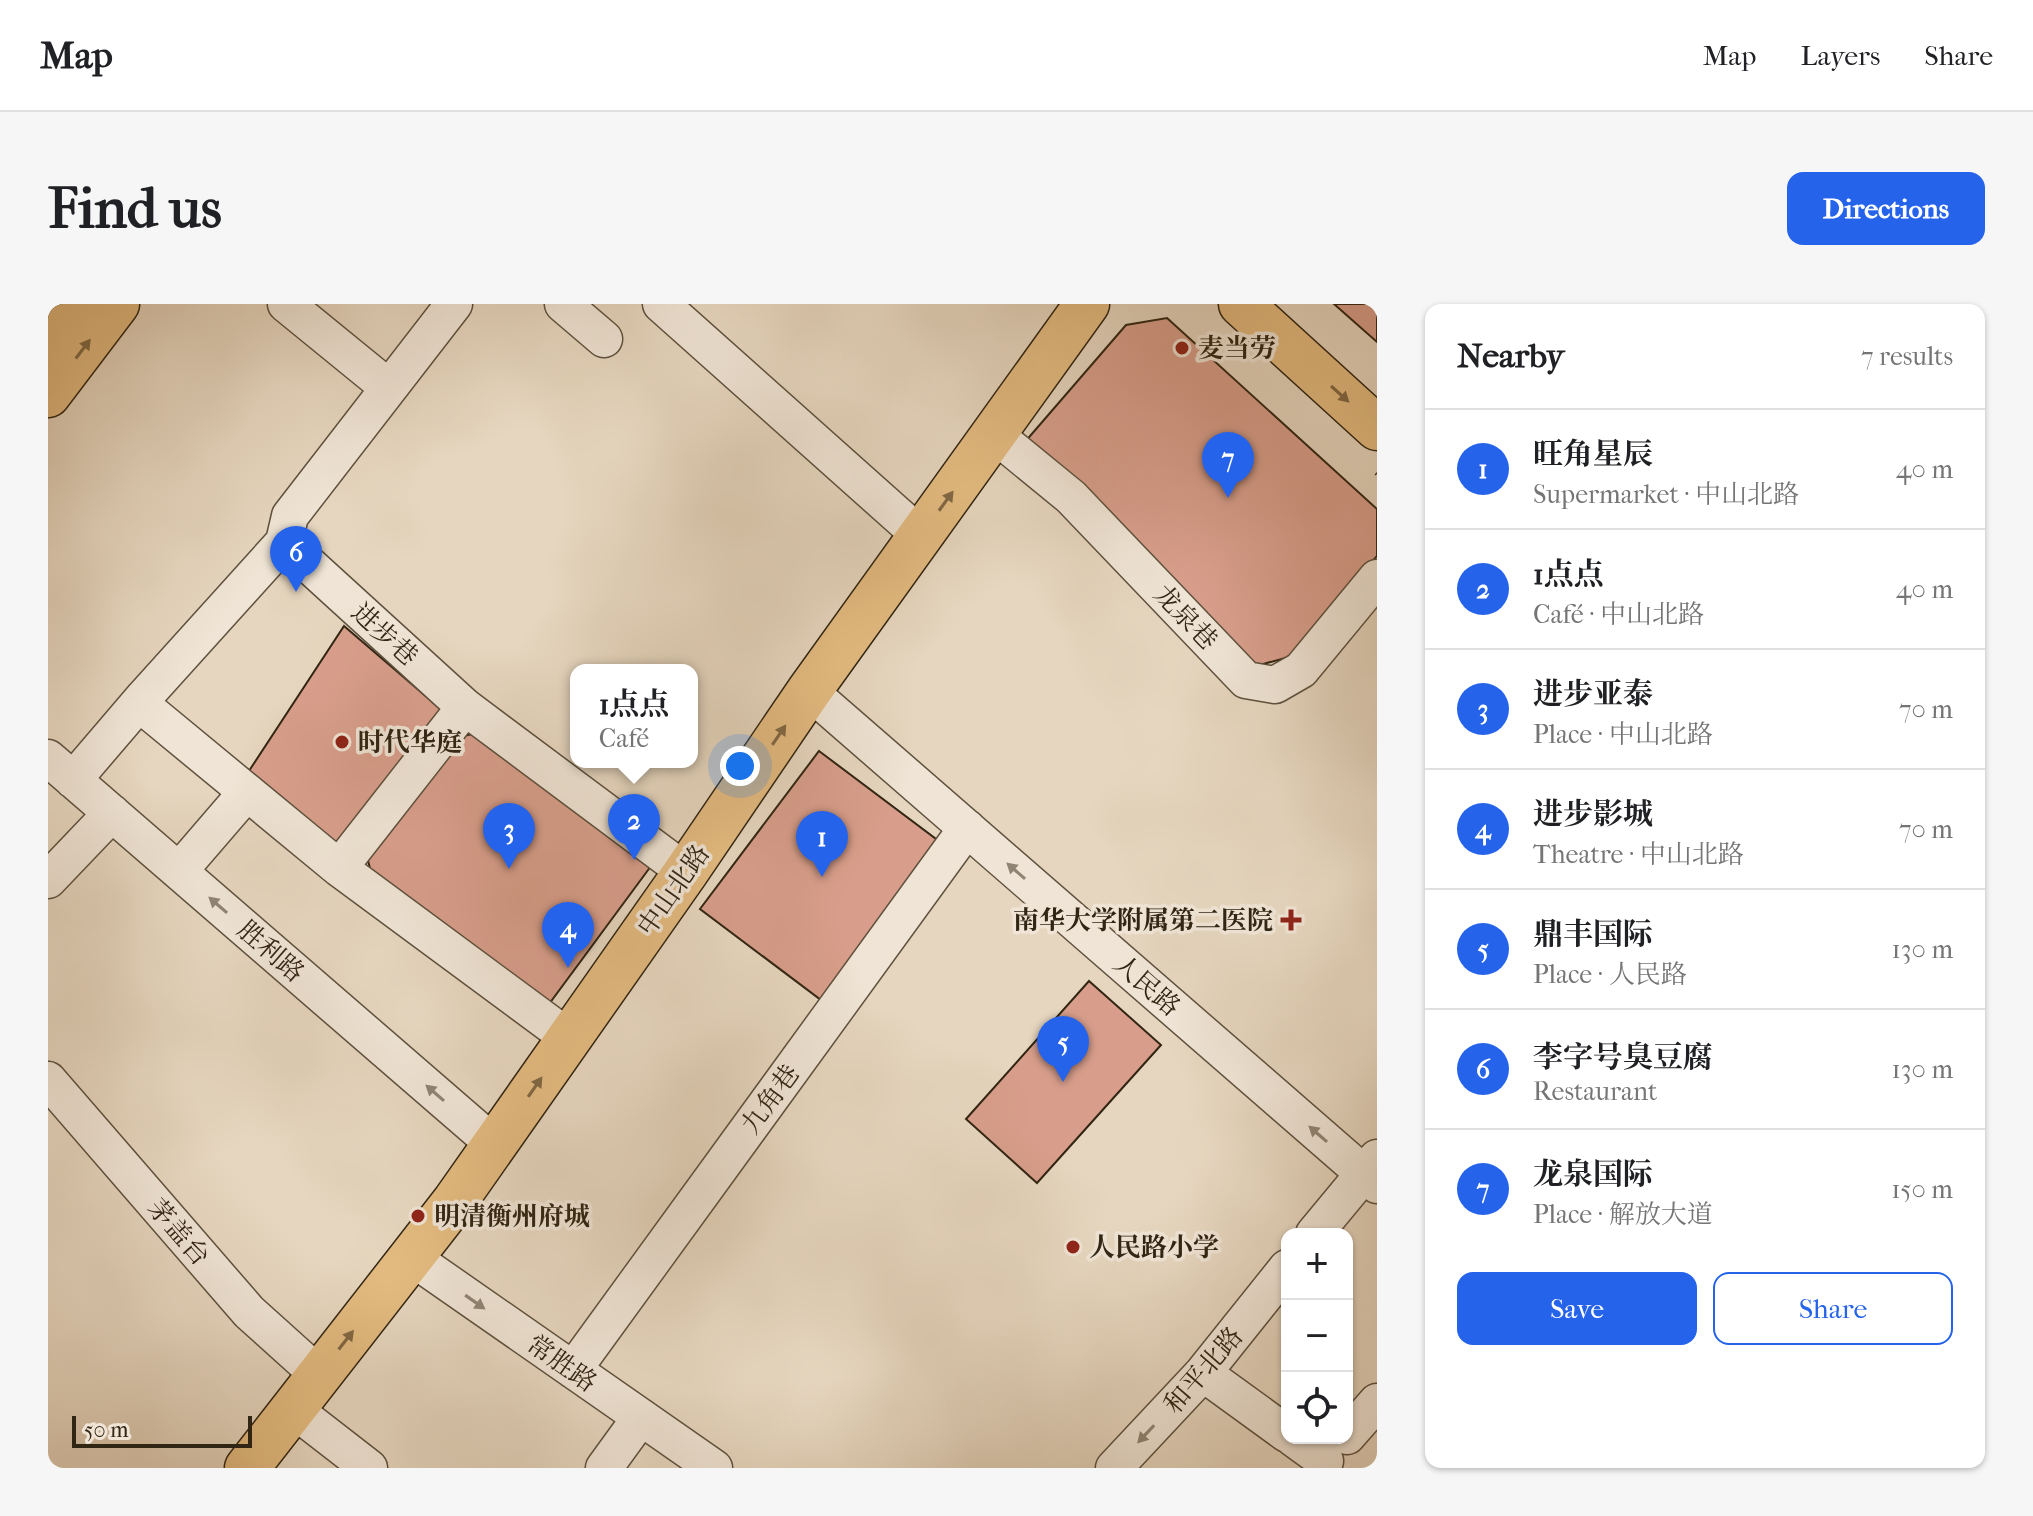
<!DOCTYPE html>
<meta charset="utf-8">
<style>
:root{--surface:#fff;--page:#f6f6f6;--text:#202124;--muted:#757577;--line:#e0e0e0;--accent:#2563eb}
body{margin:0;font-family:"IM FELL French Canon","Noto Serif SC",serif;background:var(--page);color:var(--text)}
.controls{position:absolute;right:24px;bottom:24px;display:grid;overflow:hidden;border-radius:16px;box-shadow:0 2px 6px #0004}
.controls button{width:72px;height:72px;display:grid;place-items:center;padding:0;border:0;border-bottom:2px solid var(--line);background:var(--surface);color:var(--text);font:40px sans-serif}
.scale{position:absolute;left:24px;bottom:20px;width:180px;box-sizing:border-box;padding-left:8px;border:4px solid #312513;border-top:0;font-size:22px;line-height:28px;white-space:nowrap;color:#312513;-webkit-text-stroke:6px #efe4d5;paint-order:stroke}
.you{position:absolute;left:692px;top:462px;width:28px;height:28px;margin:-20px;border:6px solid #fff;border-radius:50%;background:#1a73e8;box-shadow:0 0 0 12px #1a73e833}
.badge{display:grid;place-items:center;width:52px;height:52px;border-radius:50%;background:var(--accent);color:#fff;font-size:26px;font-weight:700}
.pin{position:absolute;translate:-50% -66px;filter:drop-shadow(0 2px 4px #0008)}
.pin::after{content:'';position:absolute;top:42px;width:28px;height:24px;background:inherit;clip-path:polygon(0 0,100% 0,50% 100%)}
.popup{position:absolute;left:522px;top:360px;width:128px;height:104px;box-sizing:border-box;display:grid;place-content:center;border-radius:16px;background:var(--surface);filter:drop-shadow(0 2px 6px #0005);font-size:26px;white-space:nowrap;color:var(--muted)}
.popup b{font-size:30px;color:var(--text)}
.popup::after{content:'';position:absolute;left:50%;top:100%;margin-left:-16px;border:16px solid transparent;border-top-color:var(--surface)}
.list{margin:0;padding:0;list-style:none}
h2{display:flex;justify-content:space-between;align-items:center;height:104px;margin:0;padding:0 32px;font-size:34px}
h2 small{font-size:26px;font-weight:400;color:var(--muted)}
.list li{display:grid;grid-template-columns:52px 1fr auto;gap:24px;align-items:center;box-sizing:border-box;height:120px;padding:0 32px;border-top:2px solid var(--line)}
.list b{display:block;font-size:30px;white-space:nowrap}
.list p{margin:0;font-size:26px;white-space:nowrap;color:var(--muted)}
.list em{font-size:26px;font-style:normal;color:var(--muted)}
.actions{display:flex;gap:16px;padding:24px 32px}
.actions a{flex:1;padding:18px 0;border:2px solid var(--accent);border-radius:16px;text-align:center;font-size:28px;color:var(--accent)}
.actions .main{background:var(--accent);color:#fff}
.icon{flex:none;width:44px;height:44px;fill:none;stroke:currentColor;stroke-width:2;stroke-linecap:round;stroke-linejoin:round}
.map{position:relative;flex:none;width:1329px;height:1164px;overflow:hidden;border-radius:16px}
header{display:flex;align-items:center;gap:48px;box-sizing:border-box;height:112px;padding:0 40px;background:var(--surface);border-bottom:2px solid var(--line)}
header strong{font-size:38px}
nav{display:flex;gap:44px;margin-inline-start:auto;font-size:28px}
.intro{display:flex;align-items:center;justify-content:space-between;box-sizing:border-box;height:192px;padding:0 48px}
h1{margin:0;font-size:56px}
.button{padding:20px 36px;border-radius:16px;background:var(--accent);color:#fff;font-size:28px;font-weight:700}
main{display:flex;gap:48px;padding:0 48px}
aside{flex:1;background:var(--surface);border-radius:16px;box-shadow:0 2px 6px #0004}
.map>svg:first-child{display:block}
.building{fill:#d89e8b;stroke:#312513;stroke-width:2}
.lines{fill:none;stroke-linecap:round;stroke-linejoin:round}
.minor-casing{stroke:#5e513e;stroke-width:39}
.major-casing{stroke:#312513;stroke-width:47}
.highway-casing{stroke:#312513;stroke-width:47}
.path{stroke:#312513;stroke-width:4;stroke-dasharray:6 4;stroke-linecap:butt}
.minor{stroke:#efe4d5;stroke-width:36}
.major{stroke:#e3bb80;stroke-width:44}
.highway{stroke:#e3bb80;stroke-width:44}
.oneway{fill:#816844}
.oneway2{fill:#908474}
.poi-dot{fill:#8f2418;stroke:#efe4d5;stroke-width:3}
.labels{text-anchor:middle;stroke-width:7;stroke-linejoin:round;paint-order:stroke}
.poi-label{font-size:26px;font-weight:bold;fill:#312513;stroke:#efe4d5;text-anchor:start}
.street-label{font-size:26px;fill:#312513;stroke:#efe4d5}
</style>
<header>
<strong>Map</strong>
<nav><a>Map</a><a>Layers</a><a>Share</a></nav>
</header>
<div class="intro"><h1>Find us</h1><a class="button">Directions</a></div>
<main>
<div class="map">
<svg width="1329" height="1164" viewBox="0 0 1329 1164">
<rect width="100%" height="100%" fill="#e6d6bf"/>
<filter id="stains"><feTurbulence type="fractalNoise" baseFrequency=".0025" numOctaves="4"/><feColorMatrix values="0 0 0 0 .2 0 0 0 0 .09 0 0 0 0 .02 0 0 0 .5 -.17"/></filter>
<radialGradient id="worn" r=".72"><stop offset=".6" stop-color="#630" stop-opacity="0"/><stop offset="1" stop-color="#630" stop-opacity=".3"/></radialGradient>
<path class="building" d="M1286 0H1329V38Z
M1119 14 1329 205V252L1241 353 1208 362 976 139 1078 21Z
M296 322 394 406 288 541 199 470Z
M424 430 603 562 501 700 323 568 319 553 411 433Z
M771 447 896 541 777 699 652 605Z
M1041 677 1113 741 989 879 918 815Z"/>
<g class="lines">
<g class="minor-casing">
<path id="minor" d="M238 0 341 84
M406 0 242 212 236 238 417 403 638 568
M515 0 556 35
M613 0 873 232
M946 130 1023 193 1198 376 1227 381 1253 366 1329 274
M761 387 1329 881
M91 399 291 564 521 734
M0 454 446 840
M25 476 96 393 236 238
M291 564 417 403
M131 567 199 488
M0 576 64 509
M0 776 201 1008 271 1071
M1266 930 1329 854
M363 953 666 1164
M525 1066 919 524
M1155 1069 1239 1130
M245 1105 321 1164
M1299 1132 1329 1098
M1245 1134 1277 1157 1275 1164
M556 1164 593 1113
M1066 1164 1155 1069 1239 964"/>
</g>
<g class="major-casing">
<path id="major" d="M0 37 29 0
M0 91 69 0
M199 1164 407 897 638 568 761 387 1039 0"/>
</g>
<g class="highway-casing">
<path id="highway" d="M1193 0 1329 124"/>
</g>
<path class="path" d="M1328 169 1329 170"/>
<use href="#minor" class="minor"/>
<use href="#major" class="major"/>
<use href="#highway" class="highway"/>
</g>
<defs><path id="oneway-solid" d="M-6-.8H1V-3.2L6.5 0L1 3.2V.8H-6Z" transform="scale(2)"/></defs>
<g class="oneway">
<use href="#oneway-solid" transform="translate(35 45) rotate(-53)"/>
<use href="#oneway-solid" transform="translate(1292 90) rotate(42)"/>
<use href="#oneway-solid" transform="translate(898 197) rotate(-54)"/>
<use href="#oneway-solid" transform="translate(731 431) rotate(-56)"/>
<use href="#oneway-solid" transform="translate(487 783) rotate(-55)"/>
<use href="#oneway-solid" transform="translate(298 1036) rotate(-52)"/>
</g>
<g class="oneway2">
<use href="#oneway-solid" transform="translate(968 567) rotate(-139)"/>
<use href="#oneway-solid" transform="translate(170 601) rotate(-139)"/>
<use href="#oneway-solid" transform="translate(387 789) rotate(-139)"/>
<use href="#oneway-solid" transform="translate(1270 830) rotate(-139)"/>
<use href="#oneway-solid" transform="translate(427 998) rotate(35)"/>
<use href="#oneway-solid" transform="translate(1098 1130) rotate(133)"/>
</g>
<g class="poi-dot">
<circle cx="1134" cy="44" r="8"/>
<circle cx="294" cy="438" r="8"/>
<path d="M1239 604h8v8h8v8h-8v8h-8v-8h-8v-8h8z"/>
<circle cx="370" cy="912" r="8"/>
<circle cx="1025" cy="943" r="8"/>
</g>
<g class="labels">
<g class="poi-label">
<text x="1150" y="53">麦当劳</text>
<text x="310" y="447">时代华庭</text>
<text x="1225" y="625" text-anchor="end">南华大学附属第二医院</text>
<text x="386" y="921">明清衡州府城</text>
<text x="1041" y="952">人民路小学</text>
</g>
<g class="street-label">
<text transform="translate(1138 313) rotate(46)" y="9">龙泉巷</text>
<text transform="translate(337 330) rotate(42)" y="9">进步巷</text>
<text transform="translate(625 586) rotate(-55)" y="9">中山北路</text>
<text transform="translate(223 647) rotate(41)" y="9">胜利路</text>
<text transform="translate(1099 681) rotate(41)" y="9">人民路</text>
<text transform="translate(722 795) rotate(-54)" y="9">九角巷</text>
<text transform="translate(131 928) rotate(49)" y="9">茅盖台</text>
<text transform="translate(514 1059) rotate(35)" y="9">常胜路</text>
<text transform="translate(1155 1066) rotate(-49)" y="9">和平北路</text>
</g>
</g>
<rect width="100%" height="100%" filter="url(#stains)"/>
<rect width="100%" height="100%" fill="url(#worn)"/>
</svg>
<div class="controls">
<button>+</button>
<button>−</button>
<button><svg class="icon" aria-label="locate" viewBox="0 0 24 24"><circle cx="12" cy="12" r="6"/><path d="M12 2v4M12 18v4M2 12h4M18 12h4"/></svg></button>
</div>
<div class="scale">50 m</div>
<div class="you"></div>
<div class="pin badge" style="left:774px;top:573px">1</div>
<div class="pin badge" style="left:586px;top:556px">2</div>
<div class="popup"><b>1点点</b>Café</div>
<div class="pin badge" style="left:461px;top:565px">3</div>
<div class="pin badge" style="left:520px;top:664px">4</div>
<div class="pin badge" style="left:1015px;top:778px">5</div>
<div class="pin badge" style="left:248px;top:288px">6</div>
<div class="pin badge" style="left:1180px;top:194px">7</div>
</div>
<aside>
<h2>Nearby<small>7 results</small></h2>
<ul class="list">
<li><span class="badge">1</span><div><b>旺角星辰</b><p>Supermarket · 中山北路</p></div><em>40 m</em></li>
<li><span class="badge">2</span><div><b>1点点</b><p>Café · 中山北路</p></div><em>40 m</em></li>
<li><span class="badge">3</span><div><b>进步亚泰</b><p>Place · 中山北路</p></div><em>70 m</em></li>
<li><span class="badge">4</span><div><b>进步影城</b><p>Theatre · 中山北路</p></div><em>70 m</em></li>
<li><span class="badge">5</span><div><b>鼎丰国际</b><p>Place · 人民路</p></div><em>130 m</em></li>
<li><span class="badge">6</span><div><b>李字号臭豆腐</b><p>Restaurant</p></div><em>130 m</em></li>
<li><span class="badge">7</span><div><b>龙泉国际</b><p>Place · 解放大道</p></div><em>150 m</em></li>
</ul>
<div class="actions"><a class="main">Save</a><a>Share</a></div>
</aside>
</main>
